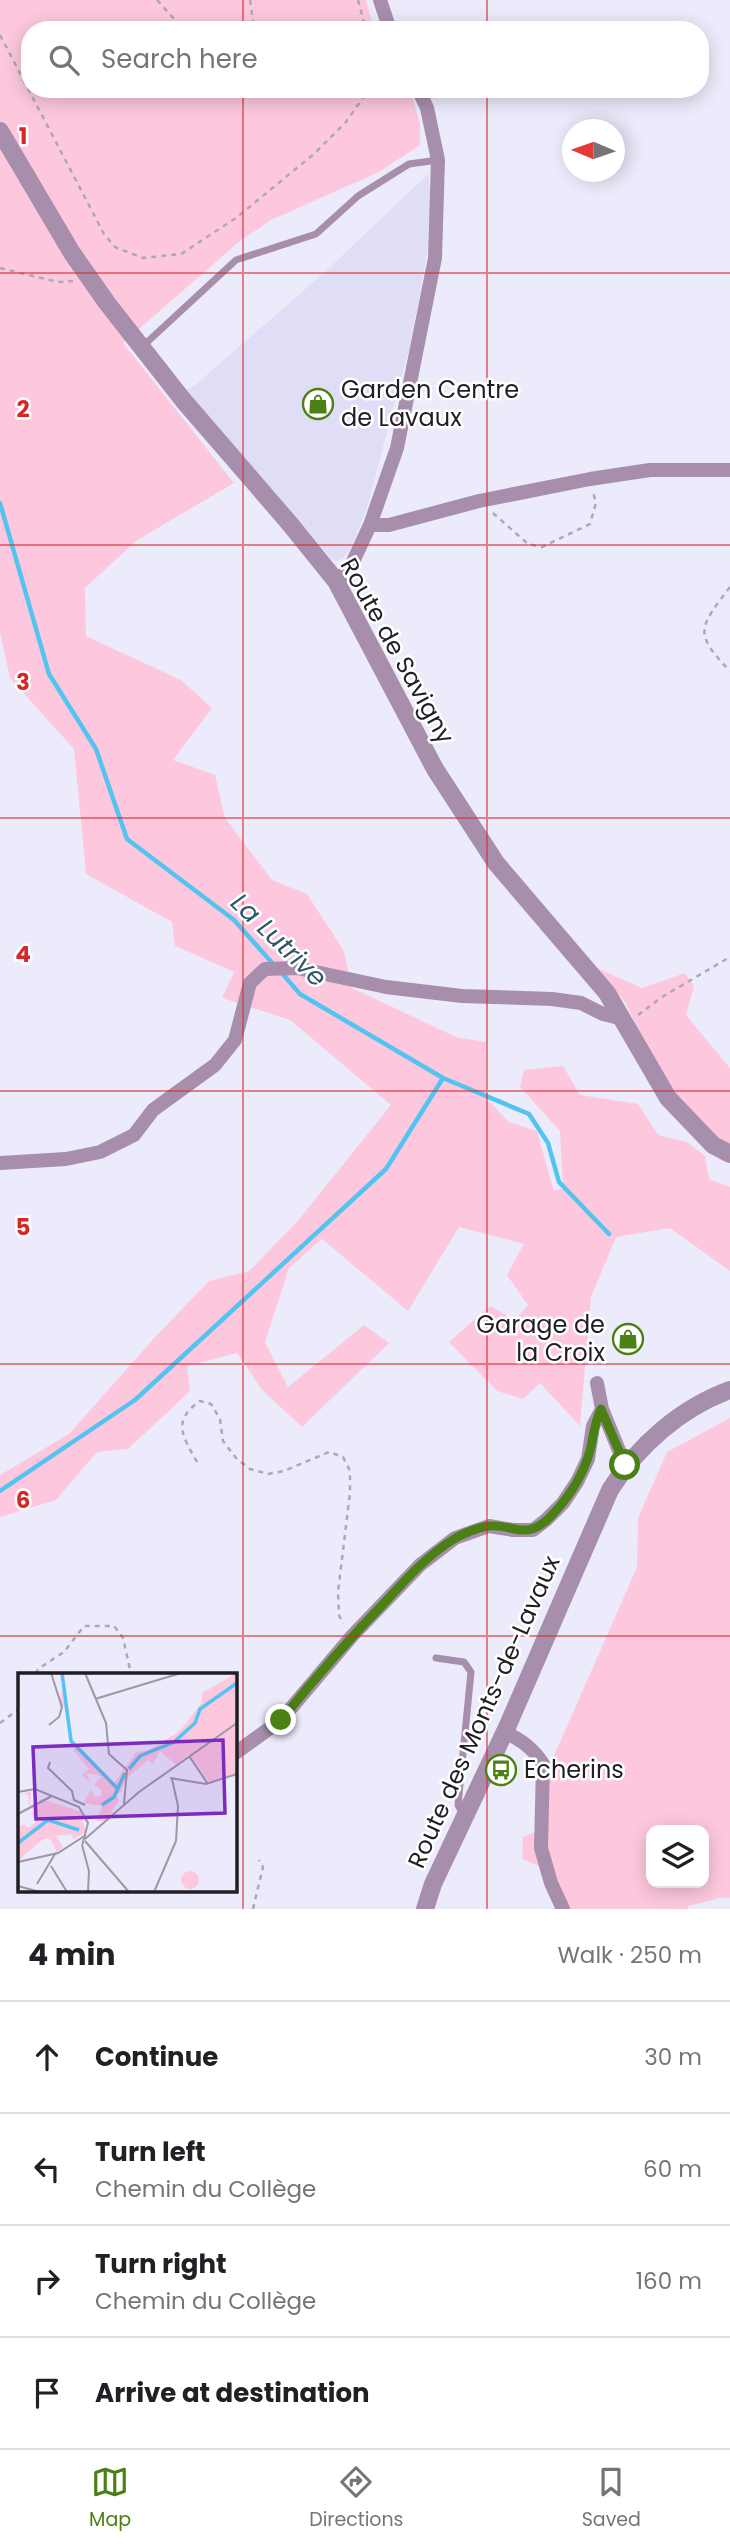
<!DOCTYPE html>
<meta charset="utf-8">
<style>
:root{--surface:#fff;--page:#f6f6f6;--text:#202124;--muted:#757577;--line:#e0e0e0;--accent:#4b8014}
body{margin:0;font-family:Poppins,sans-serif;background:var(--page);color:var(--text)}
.controls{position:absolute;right:21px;bottom:21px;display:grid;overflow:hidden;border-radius:14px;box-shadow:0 4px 18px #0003}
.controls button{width:63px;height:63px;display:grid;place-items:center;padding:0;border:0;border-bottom:2px solid var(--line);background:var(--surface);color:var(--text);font:35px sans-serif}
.compass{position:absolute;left:562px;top:119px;width:63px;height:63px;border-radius:50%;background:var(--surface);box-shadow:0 4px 18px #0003;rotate:272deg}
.stop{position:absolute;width:21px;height:21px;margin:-16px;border:5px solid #4b8014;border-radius:50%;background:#fff}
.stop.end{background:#4b8014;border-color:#fff;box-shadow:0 2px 7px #0008}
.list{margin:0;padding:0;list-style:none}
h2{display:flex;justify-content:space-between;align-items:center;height:91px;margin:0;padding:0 28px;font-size:30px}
h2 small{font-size:23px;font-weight:400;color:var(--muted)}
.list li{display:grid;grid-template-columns:46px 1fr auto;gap:21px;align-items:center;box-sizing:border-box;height:112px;padding:0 28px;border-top:2px solid var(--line)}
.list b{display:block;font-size:26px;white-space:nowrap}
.list p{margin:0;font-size:23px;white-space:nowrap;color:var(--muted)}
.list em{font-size:23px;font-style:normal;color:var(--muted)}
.icon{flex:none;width:38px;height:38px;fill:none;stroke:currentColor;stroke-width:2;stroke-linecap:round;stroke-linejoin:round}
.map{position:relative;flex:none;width:730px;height:1909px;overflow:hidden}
.search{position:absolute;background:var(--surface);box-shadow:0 4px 18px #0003;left:21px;right:21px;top:21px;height:77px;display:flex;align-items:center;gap:18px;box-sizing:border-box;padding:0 24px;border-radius:28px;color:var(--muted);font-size:26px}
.sheet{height:539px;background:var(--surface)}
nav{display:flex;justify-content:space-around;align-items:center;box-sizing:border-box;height:98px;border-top:2px solid var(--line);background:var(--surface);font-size:19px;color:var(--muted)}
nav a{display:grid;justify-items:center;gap:4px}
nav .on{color:var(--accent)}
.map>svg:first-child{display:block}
.built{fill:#e0def6}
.green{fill:#fdc8de;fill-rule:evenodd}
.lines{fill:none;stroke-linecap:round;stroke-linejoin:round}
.stream{stroke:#53c4f0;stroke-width:4.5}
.path{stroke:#aaa9b7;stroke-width:2.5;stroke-dasharray:5 5;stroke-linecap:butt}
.service{stroke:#a88ead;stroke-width:7}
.minor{stroke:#a88ead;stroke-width:14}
.tertiary{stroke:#a88ead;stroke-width:18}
.route{stroke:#4b8014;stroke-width:9}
.grid{fill:none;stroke:#d62828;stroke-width:2;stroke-opacity:0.55}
.labels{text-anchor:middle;stroke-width:5;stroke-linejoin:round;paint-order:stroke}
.poi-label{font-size:24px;fill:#1f1e25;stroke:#fff;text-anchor:start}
.street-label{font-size:24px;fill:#1f1e25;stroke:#fff}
.water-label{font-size:26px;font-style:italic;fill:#2a596c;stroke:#fff}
.inset-river{fill:none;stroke:#53c4f0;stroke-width:3.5}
.inset-road{fill:none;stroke:#9a99a6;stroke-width:2}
.view{fill:#7b2cbf;fill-opacity:0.15;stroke:#7b2cbf;stroke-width:3.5}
.inset-edge{fill:none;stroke:#1f1e25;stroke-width:3.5}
.grid-label{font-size:23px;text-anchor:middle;font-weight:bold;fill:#d62828;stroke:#fff;stroke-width:5;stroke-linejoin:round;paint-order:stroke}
</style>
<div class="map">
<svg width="730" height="1909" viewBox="0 0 730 1909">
<rect width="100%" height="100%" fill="#ecebfc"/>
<path class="built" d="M428 174 431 195 428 249 410 345 367 508 350 550 342 559 336 561 331 558 184 390 194 386 326 271Z"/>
<path class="green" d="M0 0H366L374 30H30V89H410L420 124V145L379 172 271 220 240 241 123 343 234 483 136 541 85 588 86 636 181 680 212 708 173 760 215 775 225 818 272 880 307 894 344 951 352 988 456 1037 486 1042V1098L509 1122 537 1131 554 1191 563 1188 560 1131 520 1087 524 1070 563 1066 580 1095 638 1104 658 1135 687 1142 705 1156 709 1179 730 1187V1271L670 1228 616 1237 591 1297 580 1426 540 1383 523 1399 497 1391 449 1342 490 1306 515 1320 528 1305 507 1275 524 1244 459 1227 408 1311 322 1239 289 1268 265 1342 288 1387 364 1325 389 1343 302 1427 262 1390 237 1353 187 1366 190 1391 128 1449 97 1452 56 1500 0 1517V1475L69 1434 156 1336 209 1281 249 1271 296 1223 391 1105 290 1020 222 998 234 972 175 946 172 922 86 874 74 749 10 678 0 632Z
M595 967 642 988 685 973 694 986 686 1015 730 1068V1146L715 1139 665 1083 625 1002Z
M730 1418V1898H720L688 1906V1909H570L553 1872 522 1859 523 1837 545 1828 546 1774 637 1567 638 1518 667 1452ZM651 1830H704V1883H651Z"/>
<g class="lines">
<path class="stream" d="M0 503 49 674 96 749 127 839 234 920 274 965
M280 971 300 994 443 1078 529 1114 548 1143 559 1182 609 1234
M0 1491 135 1400 386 1169 443 1078"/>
<path class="path" d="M157 0 184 30
M250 0 253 20 251 30
M358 0 366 30
M0 35 104 234 115 247 143 258 181 254 236 218 315 153 346 122 369 89
M0 268 58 282 73 281
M493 513 528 544 542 547 590 524 596 503 593 492
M730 587C700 627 692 632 730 671
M638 1015 662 997 730 957
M197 1462C183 1437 171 1421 200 1401L211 1404 220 1419 223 1441 236 1458 250 1469 268 1474 284 1471 329 1452 343 1457 350 1471V1493L338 1592 339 1615 343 1624
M36 1674 38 1669 64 1652 84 1626H114L123 1638 131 1674
M0 1723 19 1709
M253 1909 263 1867 259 1860"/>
<path class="service" d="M143 346 236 260 316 234 358 196 409 164 438 160
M436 1658 464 1662 471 1672 458 1805 463 1814"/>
<path class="minor" d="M380 0 390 30
M370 525H389L479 501 590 479 650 470H730
M336 581 350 568 370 525 397 448 435 258 438 160 427 108 418 89
M0 1163 66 1159 100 1152 134 1135 153 1110 215 1065 235 1040 250 983 265 969 297 968 386 987 462 996 552 999 581 1003 603 1014 623 1019
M597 1383 602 1409 625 1465
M505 1732C522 1741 533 1748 543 1764L541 1848 551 1883 563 1909
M234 1754 281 1720 352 1636 420 1565 455 1538 489 1526 513 1530H533L546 1520 563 1503 577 1482 588 1459 593 1426 602 1409"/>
<path class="tertiary" d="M0 131 72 253 107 303 183 400 290 524 336 581 435 769 496 863 607 993 668 1098 713 1145 730 1154
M425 1909 433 1884 508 1725 610 1490C638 1445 681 1408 730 1390"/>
</g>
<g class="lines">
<path class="route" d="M281 1720C315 1678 349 1639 387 1600 407 1578 428 1555 454 1539 462 1534 479 1527 489 1526 514 1524 525 1541 549 1518 565 1502 579 1482 587 1460 594 1442 592 1428 601 1409L625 1465"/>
</g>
<path class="grid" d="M243 0V30M487 0V30M243 89V1909M487 89V1909M0 273H730M0 545H730M0 818H730M0 1091H730M0 1364H730M0 1636H730"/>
<defs>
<g id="shop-ring" transform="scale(1.575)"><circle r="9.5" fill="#fff" stroke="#4b8014" stroke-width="1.5"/><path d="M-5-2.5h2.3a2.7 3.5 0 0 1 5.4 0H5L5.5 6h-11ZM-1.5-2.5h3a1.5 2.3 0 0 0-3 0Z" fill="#4b8014"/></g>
<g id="bus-ring" transform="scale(1.575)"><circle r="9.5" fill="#fff" stroke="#4b8014" stroke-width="1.5"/><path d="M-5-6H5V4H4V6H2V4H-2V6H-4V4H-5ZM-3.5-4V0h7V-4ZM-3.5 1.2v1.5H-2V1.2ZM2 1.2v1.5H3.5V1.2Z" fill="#4b8014"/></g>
</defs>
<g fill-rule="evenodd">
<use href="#shop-ring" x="318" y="404"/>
<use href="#shop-ring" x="628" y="1339"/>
<use href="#bus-ring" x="501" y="1770"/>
</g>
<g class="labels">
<g class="poi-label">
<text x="341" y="398">Garden Centre<tspan x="341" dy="28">de Lavaux</tspan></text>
<text x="605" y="1333" text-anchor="end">Garage de<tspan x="605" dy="28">la Croix</tspan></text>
<text x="524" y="1778">Echerins</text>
</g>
<g class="street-label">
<text transform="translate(397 651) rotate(61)" y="8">Route de Savigny</text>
<text transform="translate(484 1712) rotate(-66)" y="8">Route des Monts-de-Lavaux</text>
</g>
<g class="water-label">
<text transform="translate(279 940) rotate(44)" y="9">La Lutrive</text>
</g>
</g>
<g transform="translate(18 1673)">
<rect width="219" height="219" fill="#ecebfc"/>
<path d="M219 0V100L192 110 171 81 158 92 142 78 135 91 130 87 108 106 103 119 89 126 99 123 101 127 88 148H78L84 133 65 130 73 117 77 124 83 123 84 117 76 112 83 103 68 100 73 110 64 102 71 96 56 78 47 36 45 32 41 34 44 16 55 68 96 110 118 79 131 77 162 58 184 29V20ZM13 118 12 133 24 126 63 139 68 159 55 166 53 161 38 163 45 174 39 179 32 166H25L0 188V154L6 151 10 155 18 149 13 140 16 137 11 132 10 122 5 121ZM163 207a9 9 0 1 1 18 0a9 9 0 1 1-18 0Z" fill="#fdc8de"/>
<path class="inset-river" d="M44 0 53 68 99 115M111 96 122 83 156 69 177 50 182 36 219 10M84 132 96 124 107 100M0 170 30 147 61 157"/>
<path class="inset-road" d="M67 0 88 50 91 81 109 97 106 131M77 26 163 0M31 52 41 44 44 34 33 0M171 83 190 111M32 89 30 95 54 118 56 127 67 132M152 105 188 111 219 101M0 119 17 116 61 134 70 150 64 173M0 141 34 123M67 166 121 119 219 50M67 168 111 219M64 172 71 198 70 219M0 189 40 180 68 162M33 193 49 219M19 211 37 181M0 213 22 219M136 219 158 168 160 133 154 106"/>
<path class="view" d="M205 67 207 140 18 146 15 74Z"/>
<rect width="219" height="219" class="inset-edge"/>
</g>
<g class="grid-label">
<text x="23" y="144">1</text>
<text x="23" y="417">2</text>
<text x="23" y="690">3</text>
<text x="23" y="962">4</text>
<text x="23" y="1235">5</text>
<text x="23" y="1508">6</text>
</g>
</svg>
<div class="controls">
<button><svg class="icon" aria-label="layers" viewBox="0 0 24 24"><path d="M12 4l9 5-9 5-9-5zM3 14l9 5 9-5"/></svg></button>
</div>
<svg class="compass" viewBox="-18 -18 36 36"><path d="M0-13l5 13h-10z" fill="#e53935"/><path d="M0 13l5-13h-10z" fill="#757577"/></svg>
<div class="stop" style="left:625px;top:1465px"></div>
<div class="stop end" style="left:281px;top:1720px"></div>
<div class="search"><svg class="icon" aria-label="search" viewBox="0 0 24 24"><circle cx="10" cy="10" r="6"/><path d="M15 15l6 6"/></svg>Search here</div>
</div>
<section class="sheet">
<h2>4 min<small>Walk · 250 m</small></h2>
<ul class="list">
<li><svg class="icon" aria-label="ahead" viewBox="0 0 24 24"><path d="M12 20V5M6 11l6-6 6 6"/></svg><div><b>Continue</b></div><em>30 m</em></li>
<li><svg class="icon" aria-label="left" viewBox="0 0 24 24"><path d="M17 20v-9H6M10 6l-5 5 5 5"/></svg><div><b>Turn left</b><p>Chemin du Collège</p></div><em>60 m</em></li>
<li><svg class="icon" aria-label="right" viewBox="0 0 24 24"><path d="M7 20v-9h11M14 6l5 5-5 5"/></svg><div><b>Turn right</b><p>Chemin du Collège</p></div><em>160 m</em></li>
<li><svg class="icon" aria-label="arrive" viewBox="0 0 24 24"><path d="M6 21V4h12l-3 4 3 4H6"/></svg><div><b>Arrive at destination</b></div></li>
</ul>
</section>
<nav>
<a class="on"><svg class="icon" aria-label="map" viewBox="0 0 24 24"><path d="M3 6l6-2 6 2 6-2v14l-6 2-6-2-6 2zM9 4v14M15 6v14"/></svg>Map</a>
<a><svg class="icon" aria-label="directions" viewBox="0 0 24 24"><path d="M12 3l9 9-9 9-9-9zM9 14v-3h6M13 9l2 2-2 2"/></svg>Directions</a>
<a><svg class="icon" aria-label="saved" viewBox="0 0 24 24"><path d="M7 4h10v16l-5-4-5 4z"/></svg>Saved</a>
</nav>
